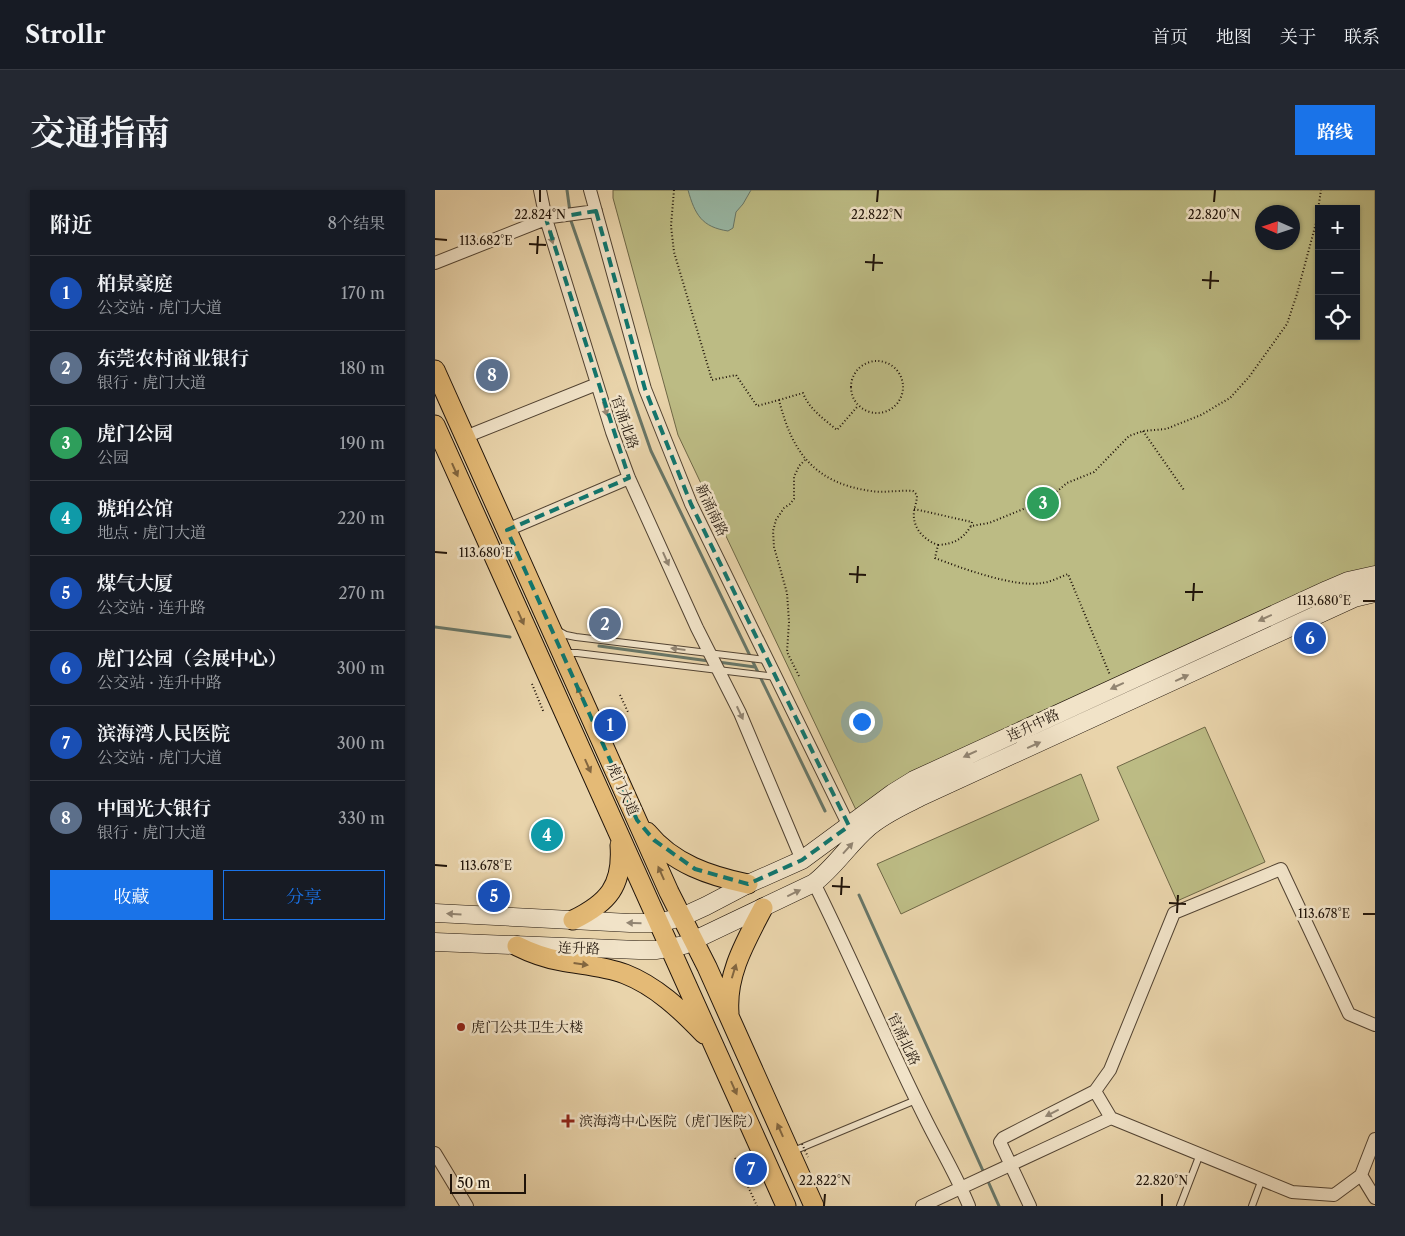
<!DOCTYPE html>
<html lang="zh">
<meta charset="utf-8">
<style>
:root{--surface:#171b24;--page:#242831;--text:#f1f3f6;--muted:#9ea1a6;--line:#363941;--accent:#1a73e8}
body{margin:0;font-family:"Libre Caslon Text","Noto Serif SC",serif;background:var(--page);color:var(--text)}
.controls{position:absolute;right:15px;top:15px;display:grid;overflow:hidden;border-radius:0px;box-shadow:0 1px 4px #0004}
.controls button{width:45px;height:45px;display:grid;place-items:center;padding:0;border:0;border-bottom:1px solid var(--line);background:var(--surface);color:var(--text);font:25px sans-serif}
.compass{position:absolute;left:820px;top:15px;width:45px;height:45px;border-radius:50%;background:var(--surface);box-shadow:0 1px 4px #0004;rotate:273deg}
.scale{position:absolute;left:15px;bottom:12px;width:76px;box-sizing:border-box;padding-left:5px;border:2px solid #1f1309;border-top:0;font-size:14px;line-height:18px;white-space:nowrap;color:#1f1309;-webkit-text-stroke:4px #f1e3c8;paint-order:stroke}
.you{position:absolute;left:426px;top:531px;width:18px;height:18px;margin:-12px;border:4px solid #fff;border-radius:50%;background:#1a73e8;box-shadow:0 0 0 8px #1a73e833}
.badge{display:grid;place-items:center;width:32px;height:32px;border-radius:50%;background:var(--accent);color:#fff;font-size:16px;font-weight:700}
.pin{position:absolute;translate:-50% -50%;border:2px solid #fff;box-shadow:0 1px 5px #0006}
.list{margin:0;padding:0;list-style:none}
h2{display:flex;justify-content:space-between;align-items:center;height:65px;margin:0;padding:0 20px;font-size:21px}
h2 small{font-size:16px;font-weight:400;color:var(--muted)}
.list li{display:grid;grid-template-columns:32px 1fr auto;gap:15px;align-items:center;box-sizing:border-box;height:75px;padding:0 20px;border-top:1px solid var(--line)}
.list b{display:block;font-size:19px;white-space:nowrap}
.list p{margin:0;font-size:16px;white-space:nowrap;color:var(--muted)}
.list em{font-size:16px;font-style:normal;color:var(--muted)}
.actions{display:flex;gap:10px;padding:15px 20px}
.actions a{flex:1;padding:11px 0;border:1px solid var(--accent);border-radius:0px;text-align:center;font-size:18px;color:var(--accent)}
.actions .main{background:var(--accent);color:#fff}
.icon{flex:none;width:28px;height:28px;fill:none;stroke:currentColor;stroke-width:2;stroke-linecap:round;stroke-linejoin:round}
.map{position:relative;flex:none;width:940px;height:1016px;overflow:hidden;border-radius:0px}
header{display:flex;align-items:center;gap:30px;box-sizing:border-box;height:70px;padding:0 25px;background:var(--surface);border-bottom:1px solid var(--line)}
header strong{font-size:24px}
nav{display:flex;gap:28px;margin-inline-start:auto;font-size:18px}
.intro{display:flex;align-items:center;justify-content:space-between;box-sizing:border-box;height:120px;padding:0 30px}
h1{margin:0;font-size:35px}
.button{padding:12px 22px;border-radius:0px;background:var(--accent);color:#fff;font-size:18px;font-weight:700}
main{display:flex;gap:30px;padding:0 30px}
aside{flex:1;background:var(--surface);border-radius:0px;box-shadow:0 1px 4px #0004}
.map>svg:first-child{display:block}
.green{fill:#bcbb84;stroke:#6e6746;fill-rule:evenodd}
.water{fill:#98b8a6;stroke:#687667}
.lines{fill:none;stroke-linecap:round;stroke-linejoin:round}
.stream{stroke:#687667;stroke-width:3}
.service-casing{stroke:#524332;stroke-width:8}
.minor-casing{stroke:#524332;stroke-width:14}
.secondary-casing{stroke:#1f1309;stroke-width:19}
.primary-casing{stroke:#1f1309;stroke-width:21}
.path{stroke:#1f1309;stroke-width:2;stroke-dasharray:1 2.5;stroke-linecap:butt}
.service{stroke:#f1e3c8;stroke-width:6}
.minor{stroke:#f1e3c8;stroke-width:12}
.secondary{stroke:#f1e3c8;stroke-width:18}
.primary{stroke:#e4ba76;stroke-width:19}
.path-bridge{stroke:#1f1309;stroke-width:2;stroke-dasharray:1 2.5;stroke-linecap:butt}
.oneway{fill:#928572}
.oneway2{fill:#826640}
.marked{fill:none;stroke:#0f766e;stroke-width:4;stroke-dasharray:10 6;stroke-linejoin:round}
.ticks{fill:none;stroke:#1f1309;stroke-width:2}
.poi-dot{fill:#8f2418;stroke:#f1e3c8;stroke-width:2}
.labels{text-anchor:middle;stroke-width:5;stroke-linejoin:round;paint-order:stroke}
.street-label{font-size:14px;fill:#1f1309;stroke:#f1e3c8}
.poi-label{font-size:14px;fill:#1f1309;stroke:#f1e3c8;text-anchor:start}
.ticks-label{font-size:12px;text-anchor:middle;fill:#1f1309;stroke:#f1e3c8;stroke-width:5;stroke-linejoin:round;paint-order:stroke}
</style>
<header>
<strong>Strollr</strong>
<nav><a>首页</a><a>地图</a><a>关于</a><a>联系</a></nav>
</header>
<div class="intro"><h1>交通指南</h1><a class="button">路线</a></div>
<main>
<aside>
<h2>附近<small>8个结果</small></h2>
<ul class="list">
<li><span class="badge" style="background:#1a4fb4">1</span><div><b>柏景豪庭</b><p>公交站 · 虎门大道</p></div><em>170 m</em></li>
<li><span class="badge" style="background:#5c6f8a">2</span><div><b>东莞农村商业银行</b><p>银行 · 虎门大道</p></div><em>180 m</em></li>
<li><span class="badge" style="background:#2e9e5b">3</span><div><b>虎门公园</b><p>公园</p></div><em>190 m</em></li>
<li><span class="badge" style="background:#0f9aa8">4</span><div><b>琥珀公馆</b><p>地点 · 虎门大道</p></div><em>220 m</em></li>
<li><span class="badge" style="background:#1a4fb4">5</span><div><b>煤气大厦</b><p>公交站 · 连升路</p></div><em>270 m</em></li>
<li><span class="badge" style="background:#1a4fb4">6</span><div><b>虎门公园（会展中心）</b><p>公交站 · 连升中路</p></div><em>300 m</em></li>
<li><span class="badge" style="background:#1a4fb4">7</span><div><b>滨海湾人民医院</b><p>公交站 · 虎门大道</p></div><em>300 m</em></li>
<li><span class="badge" style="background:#5c6f8a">8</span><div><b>中国光大银行</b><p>银行 · 虎门大道</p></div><em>330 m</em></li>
</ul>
<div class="actions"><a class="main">收藏</a><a>分享</a></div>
</aside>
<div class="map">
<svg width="940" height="1016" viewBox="0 0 940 1016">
<rect width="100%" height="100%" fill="#e9d4ab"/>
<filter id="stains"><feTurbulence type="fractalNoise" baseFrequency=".004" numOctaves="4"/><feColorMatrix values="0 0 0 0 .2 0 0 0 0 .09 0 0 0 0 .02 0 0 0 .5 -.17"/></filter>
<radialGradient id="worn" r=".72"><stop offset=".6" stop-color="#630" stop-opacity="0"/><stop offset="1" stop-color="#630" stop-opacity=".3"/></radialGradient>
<path class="green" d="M178 0H940V382L422 622 243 245 178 8ZM884 19H921V146H884ZM828 22H858V52H828Z
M770 537 830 672 742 711 682 577Z
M646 584 664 630 466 724 442 674Z"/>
<path class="water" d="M253 0H316L308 14 301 22 298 38 293 41C267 37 260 25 253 0Z"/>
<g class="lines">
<path class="stream" d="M132 0 135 22
M135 28 216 261 390 621
M0 437 75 447
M164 456 274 471
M283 472 320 477
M424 705 549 983
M552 989 564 1016"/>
<g class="service-casing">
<path id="service" d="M122 440 131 445 141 447 331 470
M132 467 136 463H142L341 487
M356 962 481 910
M745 1016 765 964
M817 1016 827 989"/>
</g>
<g class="minor-casing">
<path id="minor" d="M105 0 111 29 177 242 194 288 262 438 305 523 367 670
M155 0 210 199 256 314 414 636
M0 73 116 27 161 21
M30 247 162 194
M72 340 194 288
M379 693C417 769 450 848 488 924 503 955 521 984 534 1016
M940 835 914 824 846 679 739 723 675 880 660 901 676 928 857 1002 899 1005 926 985 940 949
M0 963 32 1016
M926 985 940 1008
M487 1016 676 928
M595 1016 565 952 568 948 660 901"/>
</g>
<g class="secondary-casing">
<path id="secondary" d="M0 723 195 733H223L247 727 271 716 313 694 367 670 458 603 479 590 892 400 913 391 940 385
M0 752 204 760H222L249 755 379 693C400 677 414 654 434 637 449 624 468 616 485 607L919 408 940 403"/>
</g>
<g class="primary-casing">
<path id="primary" d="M0 180 234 702 272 777 379 1016
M0 235 351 1016
M212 642C238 674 275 686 313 694
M138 730C173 713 188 696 185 655
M82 756C96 763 110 768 126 771 147 775 169 776 190 784 221 796 246 820 269 844
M294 823C291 784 311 751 328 718"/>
</g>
<path class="path" d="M239 0 236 36 239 62 277 190 301 185 322 216 344 210C357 262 379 293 436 301 449 303 464 300 478 301L482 305C482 311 480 316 479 321 477 338 489 350 503 355L500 368C526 378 580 398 607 393 616 392 625 387 633 384L675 485
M416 197a26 26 0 1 1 52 0a26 26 0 1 1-52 0Z
M344 210 368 203C374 219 389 229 402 240L422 217
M708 241 749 300
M479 319 537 332 536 336
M503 355C519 354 528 349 536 336L554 333 613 309 632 293 659 282 694 246 708 241 731 239 766 225 795 208 814 187 852 134 862 104 881 33 886 0
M364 486 352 462 354 432 352 403 339 357 338 341 341 330 349 318 355 314 359 309V287L364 276 370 270
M97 494 109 523
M185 505 193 522
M300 968 322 1016"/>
<use href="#service" class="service"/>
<use href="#minor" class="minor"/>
<use href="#secondary" class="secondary"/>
<use href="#primary" class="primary"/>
<path class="path-bridge" d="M367 954 373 967"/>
</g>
<defs><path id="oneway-solid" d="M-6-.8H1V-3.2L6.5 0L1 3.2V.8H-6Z" transform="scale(1.25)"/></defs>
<g class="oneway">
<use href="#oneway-solid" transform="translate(116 47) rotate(73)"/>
<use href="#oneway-solid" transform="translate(170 219) rotate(73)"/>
<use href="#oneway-solid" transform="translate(231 369) rotate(66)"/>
<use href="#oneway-solid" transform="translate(830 428) rotate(155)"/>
<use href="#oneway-solid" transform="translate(243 459) rotate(-173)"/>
<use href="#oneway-solid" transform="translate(747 488) rotate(-25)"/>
<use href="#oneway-solid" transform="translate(682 496) rotate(155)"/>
<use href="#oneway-solid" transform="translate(305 523) rotate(65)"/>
<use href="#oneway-solid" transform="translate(599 555) rotate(-24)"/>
<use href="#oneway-solid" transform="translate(535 564) rotate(155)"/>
<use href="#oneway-solid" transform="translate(413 658) rotate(-48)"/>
<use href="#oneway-solid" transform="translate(359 703) rotate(-26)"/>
<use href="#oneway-solid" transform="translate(19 724) rotate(-177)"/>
<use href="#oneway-solid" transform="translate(199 733) rotate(-179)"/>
<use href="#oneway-solid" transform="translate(617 923) rotate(153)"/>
</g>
<g class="oneway2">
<use href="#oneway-solid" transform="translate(20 280) rotate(66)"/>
<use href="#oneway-solid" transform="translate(86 428) rotate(66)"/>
<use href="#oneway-solid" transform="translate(145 503) rotate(-114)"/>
<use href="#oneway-solid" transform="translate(153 576) rotate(66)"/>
<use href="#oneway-solid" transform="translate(226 683) rotate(-114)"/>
<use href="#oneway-solid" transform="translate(146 774) rotate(8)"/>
<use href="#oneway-solid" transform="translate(299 781) rotate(-73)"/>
<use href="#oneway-solid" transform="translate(299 898) rotate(66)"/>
<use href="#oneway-solid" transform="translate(345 940) rotate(-114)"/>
</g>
<path class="marked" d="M161 21 210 199 256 314 414 636 367 670 313 694 260 679 219 650 202 630 72 340 194 288 111 29Z"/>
<path class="ticks" d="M105 12V0M442 12 443 0M779 12 780 0M0 49 12 50M94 54 111 55M102 64 103 46M430 72 448 73M438 81 439 64M767 90 784 91M775 99 776 81M0 362 12 363M414 384 431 385M422 393 423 376M750 402H768M758 411 759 393M928 411H940M0 675 12 676M397 696 415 697M406 705 407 687M734 713 751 714M742 723 743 705M928 724H940M389 1016 390 1004M727 1016V1004"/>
<g class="poi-dot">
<circle cx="26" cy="837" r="5"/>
<path d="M130.5 923.5h5v5h5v5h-5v5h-5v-5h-5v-5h5z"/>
</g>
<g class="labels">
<g class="street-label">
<text transform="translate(190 232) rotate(71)" y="5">官涌北路</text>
<text transform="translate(277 320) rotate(65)" y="5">新涌南路</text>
<text transform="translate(598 535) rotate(-25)" y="5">连升中路</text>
<text transform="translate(188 599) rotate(66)" y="5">虎门大道</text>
<text transform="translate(144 758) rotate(2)" y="5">连升路</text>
<text transform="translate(469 849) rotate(65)" y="5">官涌北路</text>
</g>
<g class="poi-label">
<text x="36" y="842">虎门公共卫生大楼</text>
<text x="144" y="936">滨海湾中心医院（虎门医院）</text>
</g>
</g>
<g class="ticks-label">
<text x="105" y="29">22.824°N</text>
<text x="442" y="29">22.822°N</text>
<text x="779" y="29">22.820°N</text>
<text x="51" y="55">113.682°E</text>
<text x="51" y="367">113.680°E</text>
<text x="889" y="415">113.680°E</text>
<text x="51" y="680">113.678°E</text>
<text x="889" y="728">113.678°E</text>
<text x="390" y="995">22.822°N</text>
<text x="727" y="995">22.820°N</text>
</g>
<rect width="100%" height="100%" filter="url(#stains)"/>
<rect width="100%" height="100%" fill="url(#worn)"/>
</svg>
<div class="controls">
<button>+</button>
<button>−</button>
<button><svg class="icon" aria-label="locate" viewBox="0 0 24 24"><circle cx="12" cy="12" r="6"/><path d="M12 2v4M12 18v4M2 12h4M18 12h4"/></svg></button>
</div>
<svg class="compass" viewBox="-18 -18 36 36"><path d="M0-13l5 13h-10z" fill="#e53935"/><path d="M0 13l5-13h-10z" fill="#9ea1a6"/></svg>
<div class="scale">50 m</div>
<div class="you"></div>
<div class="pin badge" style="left:175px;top:535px;background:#1a4fb4">1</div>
<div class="pin badge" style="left:170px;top:434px;background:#5c6f8a">2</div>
<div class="pin badge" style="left:608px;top:313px;background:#2e9e5b">3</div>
<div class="pin badge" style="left:112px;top:645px;background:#0f9aa8">4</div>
<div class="pin badge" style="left:59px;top:706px;background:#1a4fb4">5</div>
<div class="pin badge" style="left:875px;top:448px;background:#1a4fb4">6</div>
<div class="pin badge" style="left:316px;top:979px;background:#1a4fb4">7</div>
<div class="pin badge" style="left:57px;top:185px;background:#5c6f8a">8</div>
</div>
</main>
